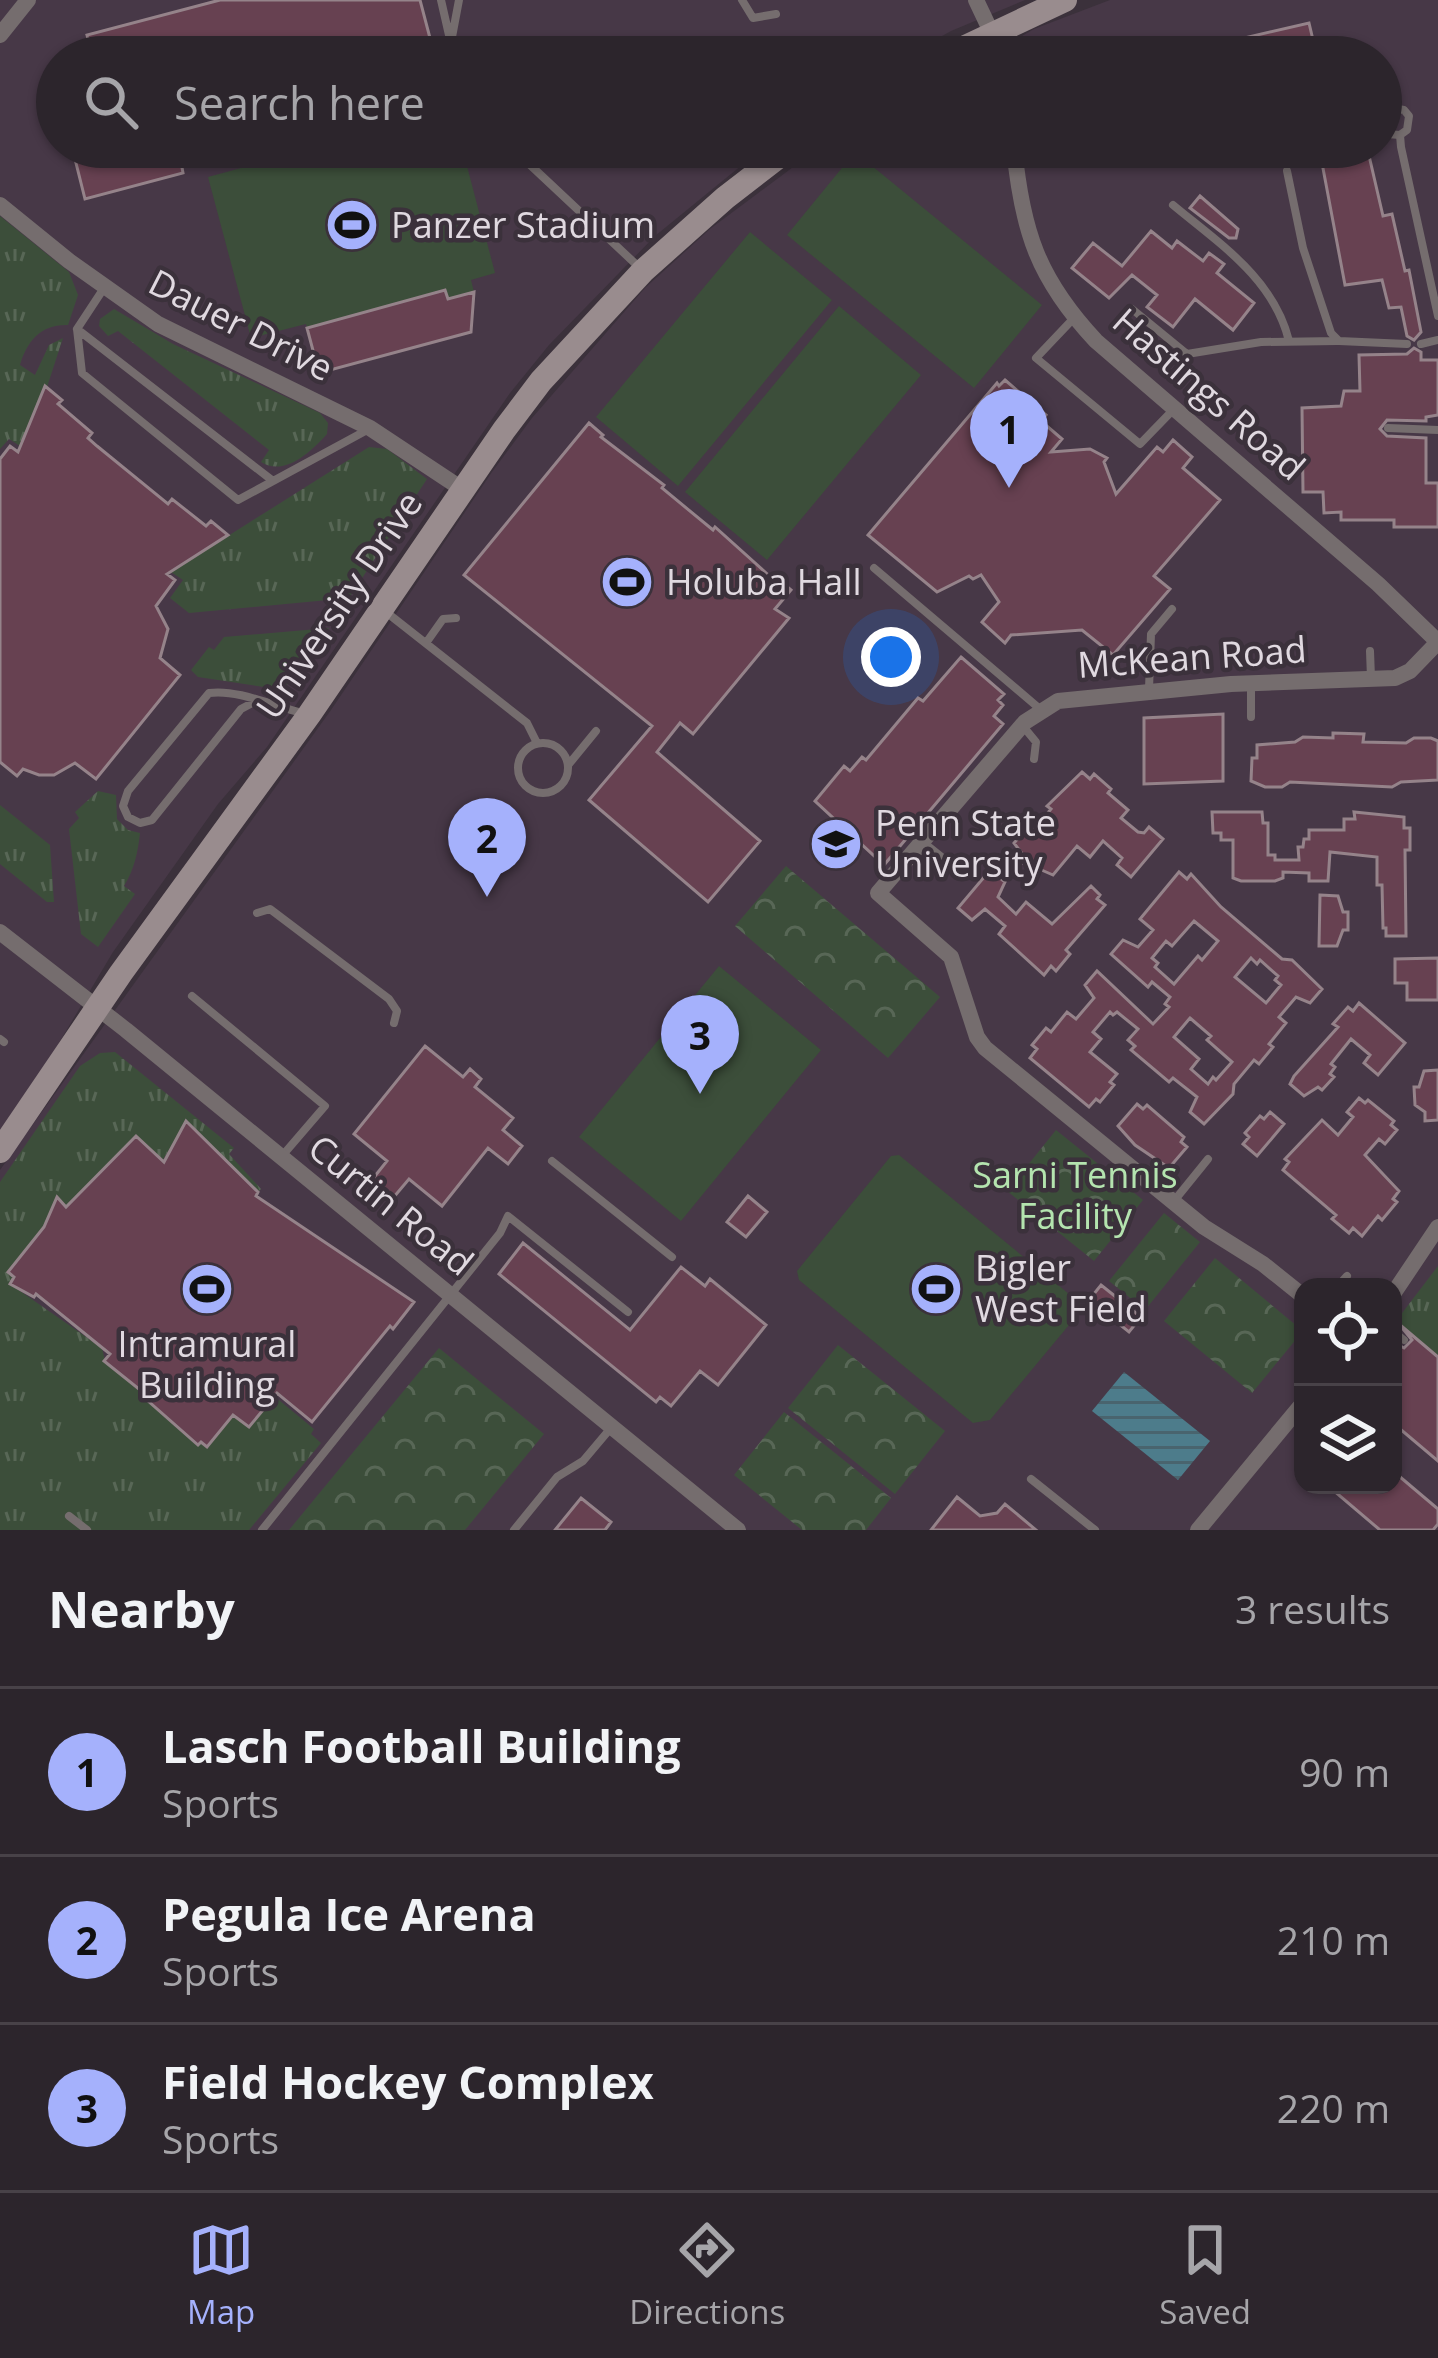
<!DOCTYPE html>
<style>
:root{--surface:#2c252c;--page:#342d34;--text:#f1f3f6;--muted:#a6a5a9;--line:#484248;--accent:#a5b1fc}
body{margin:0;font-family:"Open Sans",sans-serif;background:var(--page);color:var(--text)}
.controls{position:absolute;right:36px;bottom:36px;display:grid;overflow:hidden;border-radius:24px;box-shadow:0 3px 9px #0004}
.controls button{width:108px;height:108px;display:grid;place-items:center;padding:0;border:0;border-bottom:3px solid var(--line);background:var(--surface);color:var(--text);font:60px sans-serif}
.you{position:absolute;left:891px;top:657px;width:42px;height:42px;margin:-30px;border:9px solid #fff;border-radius:50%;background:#1a73e8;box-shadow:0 0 0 18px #1a73e833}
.badge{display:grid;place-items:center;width:78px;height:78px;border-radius:50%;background:var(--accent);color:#111;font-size:39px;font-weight:700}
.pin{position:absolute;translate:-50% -99px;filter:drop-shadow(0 3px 6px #0008)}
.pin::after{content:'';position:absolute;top:63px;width:42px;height:36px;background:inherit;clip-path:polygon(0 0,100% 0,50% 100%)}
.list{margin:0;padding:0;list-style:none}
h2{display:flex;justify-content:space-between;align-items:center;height:156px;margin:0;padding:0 48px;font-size:51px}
h2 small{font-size:39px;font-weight:400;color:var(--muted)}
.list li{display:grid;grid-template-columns:78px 1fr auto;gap:36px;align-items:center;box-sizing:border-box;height:168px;padding:0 48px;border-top:3px solid var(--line)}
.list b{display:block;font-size:45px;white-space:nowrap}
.list p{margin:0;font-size:39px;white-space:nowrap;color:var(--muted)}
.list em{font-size:39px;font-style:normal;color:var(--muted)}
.icon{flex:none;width:66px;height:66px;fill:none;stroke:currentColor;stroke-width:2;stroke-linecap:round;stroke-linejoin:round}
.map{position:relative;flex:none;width:1438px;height:1530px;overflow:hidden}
.search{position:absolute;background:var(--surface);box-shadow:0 3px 9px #0004;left:36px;right:36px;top:36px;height:132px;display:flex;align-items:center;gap:30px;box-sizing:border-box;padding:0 42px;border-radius:66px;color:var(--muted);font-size:45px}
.sheet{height:660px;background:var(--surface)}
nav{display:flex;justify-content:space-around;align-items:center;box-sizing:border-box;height:168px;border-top:3px solid var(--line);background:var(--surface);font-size:33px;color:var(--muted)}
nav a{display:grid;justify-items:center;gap:6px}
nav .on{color:var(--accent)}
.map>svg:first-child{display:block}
.built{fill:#473847;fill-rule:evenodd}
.grass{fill:url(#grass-tufts)}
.park{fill:url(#park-crowns)}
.garden{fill:#3c4e3a}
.water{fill:url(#water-rules)}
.building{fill:#674151;stroke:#95838a;stroke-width:3;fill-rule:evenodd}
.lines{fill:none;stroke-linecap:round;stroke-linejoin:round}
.service{stroke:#756d6e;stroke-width:8}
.minor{stroke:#756d6e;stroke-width:16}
.secondary{stroke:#998c8e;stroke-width:24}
.labels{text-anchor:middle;stroke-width:9;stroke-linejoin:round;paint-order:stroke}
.poi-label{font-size:36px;fill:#e0d9e0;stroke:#3b313b;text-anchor:start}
.street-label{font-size:36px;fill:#e0d9e0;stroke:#3b313b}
.park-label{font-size:36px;fill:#b4e4af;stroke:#3b313b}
</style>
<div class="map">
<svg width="1438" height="1530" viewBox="0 0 1438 1530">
<defs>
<pattern id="grass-tufts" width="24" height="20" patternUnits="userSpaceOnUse" patternTransform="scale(3)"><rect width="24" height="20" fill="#3c4e3a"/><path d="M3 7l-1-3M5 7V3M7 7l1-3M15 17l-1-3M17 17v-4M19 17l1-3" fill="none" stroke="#586756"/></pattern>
<pattern id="park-crowns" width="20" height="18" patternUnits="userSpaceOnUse" patternTransform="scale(3)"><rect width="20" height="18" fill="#3c4e3a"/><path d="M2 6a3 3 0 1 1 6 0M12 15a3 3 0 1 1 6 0" fill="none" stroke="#586756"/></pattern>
<pattern id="water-rules" width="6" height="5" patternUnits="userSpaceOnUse" patternTransform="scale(3)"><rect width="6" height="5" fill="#4d7c8b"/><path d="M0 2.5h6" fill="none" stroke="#49646e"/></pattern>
</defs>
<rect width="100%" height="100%" fill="#3b313b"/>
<path class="built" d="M0 0H1025L951 31 905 57H57V147H764L655 236 549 345 510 393 267 747 218 804 113 952 53 1053 0 1130Z
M1110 0H1438V1530H0V1170L331 710 492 472 532 418 645 288 710 229 820 147H1381V57H986L1034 29ZM1303 1287H1393V1485H1303Z"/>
<path class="grass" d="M0 216 69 272 78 295 68 325C41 324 27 341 20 365L35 375 49 345 63 338 47 387 20 446 9 439 0 449Z
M114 309 173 344 320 413 328 423 327 434C311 452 284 477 261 462L269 450 118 331 108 336 99 326 100 319Z
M369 447 387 449 427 479 349 598 189 613 170 598 183 580 171 572Z
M329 628 283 690 198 677 191 670 209 647 214 650 224 637Z
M98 791 116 795 117 819 128 830 140 833C138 852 134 870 124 886L135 894 98 947 81 934 69 829 79 818 75 812Z
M0 805 50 845 54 902H47L0 864Z
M115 1052 234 1148 229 1154 261 1189 258 1192 187 1122 162 1161 136 1136 70 1203 71 1211 56 1198 44 1227 8 1271 14 1277 10 1284 102 1348 105 1361 149 1397 148 1400 198 1445 233 1415 249 1427 274 1396 314 1429 311 1434 321 1443 249 1530H0V1182L80 1066 100 1053Z
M1438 1266V1357L1396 1321Z"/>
<path class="park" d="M786 866 940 997 888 1058 735 926Z
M1056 1130 1143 1200 1094 1261 1007 1191Z
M1164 1213 1200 1242 1145 1310 1109 1281Z
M1215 1258 1303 1331 1252 1393 1164 1321Z
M838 1345 945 1431 895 1494 788 1408Z
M439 1348 544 1434 465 1530H289Z
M784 1412 891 1498 866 1530H802L734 1475Z"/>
<path class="garden" d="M319 147H462L495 273 471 280 474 292 471 332 319 373 306 324 251 338 208 177Z
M855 152 1042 305 974 388 787 235Z
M750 232 832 300 678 486 596 417Z
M839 306 921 375 767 560 685 492Z
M719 966 821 1050 681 1221 579 1137Z
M899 1155 1080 1303 1079 1313 990 1420 973 1423 799 1280 797 1271 891 1156Z"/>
<path class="water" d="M1124 1372 1210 1441 1178 1480 1092 1411Z"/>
<path class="building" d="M220 0H420L435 57H93L87 35Z
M1309 23 1317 57H1235L1231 41Z
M72 147H223V151L181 162 183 173 85 199Z
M1319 147H1367L1383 216 1392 214 1405 271 1409 270 1421 332 1414 340 1407 336 1401 307 1389 308 1382 280 1345 285Z
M1200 196 1238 229 1236 238H1229L1190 208Z
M1151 231 1172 248 1177 241 1203 261 1209 253 1224 264 1217 273 1254 303 1233 330 1195 299 1173 327 1147 307 1157 295 1132 275 1109 298 1072 268 1093 243 1122 266Z
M445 290 448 299 474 292 471 332 319 373 307 328Z
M1414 348 1421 352V360H1438V415L1426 417V421L1387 420 1380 429 1387 436 1426 438V483H1438V527H1394V520H1341V512L1324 513 1323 492H1303L1302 408 1341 406 1344 391H1360L1359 355 1407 354Z
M1005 380 1046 415 1041 421 1062 439 1051 452 1090 449 1107 458 1104 462 1116 494 1157 447 1163 452 1173 440 1192 457 1183 468 1220 500 1154 576 1170 589 1113 655 1082 630 1011 635 1005 643 982 622 999 602 981 575 973 579 969 576 937 592 868 535 997 383 999 386Z
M45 386 62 400 58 404 92 433 88 438 97 446 168 504 172 499 206 526 211 521 228 535 167 574 175 580 156 606 168 629 160 658 180 675 96 779 75 763 54 775H39L23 769 17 776 0 762V459L10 446 18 452Z
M589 423 603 435 601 437 664 485 662 488 713 530 715 527 775 581 777 578 791 590 775 609 789 618 693 734 680 723 657 752 760 841 708 902 589 800 652 726 464 575Z
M961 657 1004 694 998 700 1003 705 994 716 1003 724 884 865 815 801 844 766 850 771 862 757 866 760 918 698 923 701Z
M1223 714V781L1144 784V718Z
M1333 733 1364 734 1363 742 1406 743 1414 738H1431L1438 741V780L1401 782 1392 787 1290 782 1282 787H1265L1251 781 1252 758H1257V745L1295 742 1303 737 1333 738Z
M1082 772 1090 779 1094 774 1111 789 1108 793 1128 810 1121 818 1138 832 1144 833 1149 827 1163 839 1131 877 1117 865 1122 858 1103 841 1090 857 1077 846 1053 875 1037 868 1034 872 1020 861 1024 856 1014 843 1027 828 1032 832 1051 809 1047 806Z
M1212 812H1262L1263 823H1268V855H1275V860H1299L1298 847H1303L1304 839H1309V830H1344V819H1355L1354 812 1404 817V828H1410V850H1405L1406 936H1386V928H1383L1382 885H1377V857L1330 852 1328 881H1309V873L1283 872V878L1275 881H1241L1233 878V840H1221V833H1213Z
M990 870 1005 882 998 897 1016 914 1026 902 1052 924 1091 886 1100 895 1097 899 1105 905 1066 950 1070 954 1056 971 1051 966 1044 975 999 934 1005 926 985 909 972 920 958 908Z
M1179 872 1187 879 1191 874 1221 907 1282 959 1292 960 1322 989 1310 1003 1296 997 1279 1017 1286 1023 1269 1044 1273 1047 1259 1064 1254 1060 1234 1084 1233 1094 1204 1124 1190 1112 1197 1097 1173 1078 1169 1082 1131 1050 1135 1046 1128 1040 1138 1029 1117 1012 1113 1015 1110 1012 1093 1032 1101 1039 1090 1052 1117 1074 1110 1082 1114 1085 1100 1102 1096 1099 1089 1107 1030 1058 1037 1049 1032 1045 1046 1028 1051 1032 1067 1012 1076 1019 1094 998 1085 985 1097 971 1153 1024 1169 1007 1165 1004 1170 997 1152 982 1148 987 1111 954 1123 940 1138 947 1153 930 1140 919ZM1194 921 1218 941 1202 960 1198 956 1174 984 1155 967 1158 963 1152 958 1166 941 1172 946ZM1251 958 1257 964 1260 960 1278 976 1275 980 1281 985 1266 1003 1235 977ZM1190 1018 1211 1036 1207 1040 1232 1062 1216 1080 1213 1077 1208 1084 1191 1069 1199 1059 1174 1037Z
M1320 895 1338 896 1343 912H1348V930H1343L1337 946H1319Z
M1438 958V1000H1407V983H1395V959Z
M1359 1003 1405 1043 1378 1075 1364 1063 1370 1055 1351 1039 1331 1064 1335 1067 1330 1074 1334 1077 1322 1090 1318 1087 1304 1096 1290 1084 1294 1076 1338 1027 1333 1024 1348 1007 1353 1011Z
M425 1046 463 1077 470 1069 481 1079 475 1087 513 1118 503 1130 522 1146 508 1164 488 1148 442 1206 409 1179 393 1198 388 1195 385 1199 372 1188 375 1184 371 1181 387 1161 354 1134Z
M1438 1070V1120L1425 1121V1112L1415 1105 1414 1087H1419L1424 1071Z
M1359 1098 1365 1103 1368 1100 1394 1121 1391 1125 1397 1130 1385 1144 1379 1139 1365 1155 1399 1191 1393 1199 1397 1202 1382 1220 1378 1216 1362 1236 1353 1228 1349 1233 1332 1219 1336 1215 1283 1170 1289 1162 1285 1159 1322 1120 1338 1135 1353 1117 1347 1112Z
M1137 1104 1143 1109 1147 1105 1184 1137 1181 1142 1187 1147 1169 1168 1135 1145 1118 1126Z
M1270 1112 1284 1124 1257 1156 1243 1144 1249 1137 1245 1133 1260 1116 1264 1119Z
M186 1121 258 1192 256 1196 414 1302 393 1329 390 1326 312 1422 277 1393 249 1427 233 1415 207 1447 201 1442 198 1445 147 1400 149 1397 104 1361 110 1354 36 1294 34 1297 10 1284 14 1277 8 1272 44 1227 57 1197 66 1207 136 1136 164 1162Z
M748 1196 767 1212 746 1237 727 1222Z
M523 1243 630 1330 681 1267 705 1286 710 1279 766 1325 718 1385 700 1371 671 1406 660 1397 656 1402 499 1274Z
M1101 1285 1141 1317 1129 1332 1089 1300Z
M1399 1324 1438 1357V1461L1393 1423V1342L1404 1348 1412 1340Z
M1393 1471 1438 1509V1524L1433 1530H1380L1327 1485H1393Z
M957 1497 980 1516 997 1513 1005 1504 1036 1530H931Z
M581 1498 611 1522 605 1530H555Z"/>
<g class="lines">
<path class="service" d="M441 0 454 57
M742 0 753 18 776 14
M452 37 459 0
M1381 120 1392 108 1404 110 1409 116 1407 130 1400 135 1401 147 1438 316
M1381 123 1387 134 1400 135
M511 147 641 269
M1287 171 1303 248 1331 333 1339 341 1407 344
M1173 205C1220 244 1274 279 1289 341
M104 288 77 329 82 373 238 500 369 429
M1132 309 1187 354 1261 342 1337 341
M1073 319 1036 358 1140 444 1173 410
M77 329 273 481
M1421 344 1438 340
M1388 428 1438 430
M874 568 1040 709
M386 612 527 723 537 743
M426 643 443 619 456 618
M1370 651 1371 678
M1251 685V717
M1149 689 1151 634 1172 609
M256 701 241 709 152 820 140 823 128 817 123 806 128 791 209 693C238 689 273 706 302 713
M1022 725 1036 742 1034 759
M518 768a25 25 0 1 1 50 0a25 25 0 1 1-50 0Z
M569 764 596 731
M923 842 948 862
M257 913 270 909 389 999 397 1011 394 1023
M192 996 325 1106 282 1156
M0 1039 4 1042
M552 1161 672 1257
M1174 1201 1208 1159
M1337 1287 1347 1276
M1394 1332 1404 1340
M1031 1479 1095 1530
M69 1516 87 1530
M262 1530 500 1233 508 1216 628 1312
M514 1530 557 1477 583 1461 610 1429"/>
<path class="minor" d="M976 0 1003 57
M0 35 28 0
M1014 147C1022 231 1038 279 1096 341L1378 584 1438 642
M0 205 69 261 158 324 370 428 462 489
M0 932 126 1030 738 1530
M1393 1294 1438 1227
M1303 1296 1263 1264 1204 1227 985 1048 977 1037 951 957 878 893 1025 722 1058 701 1231 684 1395 678 1410 671 1438 642
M1198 1530 1303 1403"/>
<path class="secondary" d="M944 57 1065 0
M0 1151 121 973 309 715 504 430 541 381 643 271 725 198 791 147"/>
</g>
<defs>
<g id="stadium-disc" transform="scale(2.7)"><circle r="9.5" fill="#a5b1fc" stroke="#3b313b"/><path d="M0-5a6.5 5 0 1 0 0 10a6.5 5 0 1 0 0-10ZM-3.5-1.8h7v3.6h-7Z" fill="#111"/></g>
<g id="university-disc" transform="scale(2.7)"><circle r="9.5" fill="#a5b1fc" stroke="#3b313b"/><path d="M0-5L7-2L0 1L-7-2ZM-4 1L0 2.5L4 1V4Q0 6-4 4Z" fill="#111"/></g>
</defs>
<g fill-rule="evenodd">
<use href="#stadium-disc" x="352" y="225"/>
<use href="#stadium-disc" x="627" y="582"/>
<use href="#university-disc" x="836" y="844"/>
<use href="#stadium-disc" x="207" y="1289"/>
<use href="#stadium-disc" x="936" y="1289"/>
</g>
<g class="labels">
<g class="poi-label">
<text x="391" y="238">Panzer Stadium</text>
<text x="666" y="595">Holuba Hall</text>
<text x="875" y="836">Penn State<tspan x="875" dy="41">University</tspan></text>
<text x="975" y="1281">Bigler<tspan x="975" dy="41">West Field</tspan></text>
<text x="207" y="1357" text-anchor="middle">Intramural<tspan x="207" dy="41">Building</tspan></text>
</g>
<g class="street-label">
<text transform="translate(241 325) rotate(27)" y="13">Dauer Drive</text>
<text transform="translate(1209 394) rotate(41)" y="13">Hastings Road</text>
<text transform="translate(339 605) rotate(-56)" y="13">University Drive</text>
<text transform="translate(1192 657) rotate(-4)" y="13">McKean Road</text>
<text transform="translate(391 1205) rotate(39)" y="13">Curtin Road</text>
</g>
<g class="park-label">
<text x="1075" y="1188">Sarni Tennis<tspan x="1075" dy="41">Facility</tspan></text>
</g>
</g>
</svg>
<div class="controls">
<button><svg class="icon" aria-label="locate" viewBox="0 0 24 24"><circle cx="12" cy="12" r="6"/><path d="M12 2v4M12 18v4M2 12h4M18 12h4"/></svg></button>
<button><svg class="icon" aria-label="layers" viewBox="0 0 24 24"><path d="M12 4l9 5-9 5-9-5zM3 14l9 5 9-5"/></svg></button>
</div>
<div class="you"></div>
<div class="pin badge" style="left:1009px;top:488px">1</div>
<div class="pin badge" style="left:487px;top:897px">2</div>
<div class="pin badge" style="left:700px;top:1094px">3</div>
<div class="search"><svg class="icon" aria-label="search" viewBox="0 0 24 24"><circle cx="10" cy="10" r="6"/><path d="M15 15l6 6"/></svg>Search here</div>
</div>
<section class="sheet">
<h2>Nearby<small>3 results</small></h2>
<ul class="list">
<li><span class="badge">1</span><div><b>Lasch Football Building</b><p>Sports</p></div><em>90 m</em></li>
<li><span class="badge">2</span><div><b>Pegula Ice Arena</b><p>Sports</p></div><em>210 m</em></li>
<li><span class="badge">3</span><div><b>Field Hockey Complex</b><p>Sports</p></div><em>220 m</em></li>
</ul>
</section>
<nav>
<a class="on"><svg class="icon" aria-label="map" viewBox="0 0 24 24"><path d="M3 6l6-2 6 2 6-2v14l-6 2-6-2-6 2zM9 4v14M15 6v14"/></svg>Map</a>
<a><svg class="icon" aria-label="directions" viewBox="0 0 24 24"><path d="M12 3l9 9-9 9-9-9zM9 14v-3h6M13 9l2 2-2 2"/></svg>Directions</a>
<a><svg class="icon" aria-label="saved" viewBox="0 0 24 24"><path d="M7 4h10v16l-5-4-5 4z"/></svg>Saved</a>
</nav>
